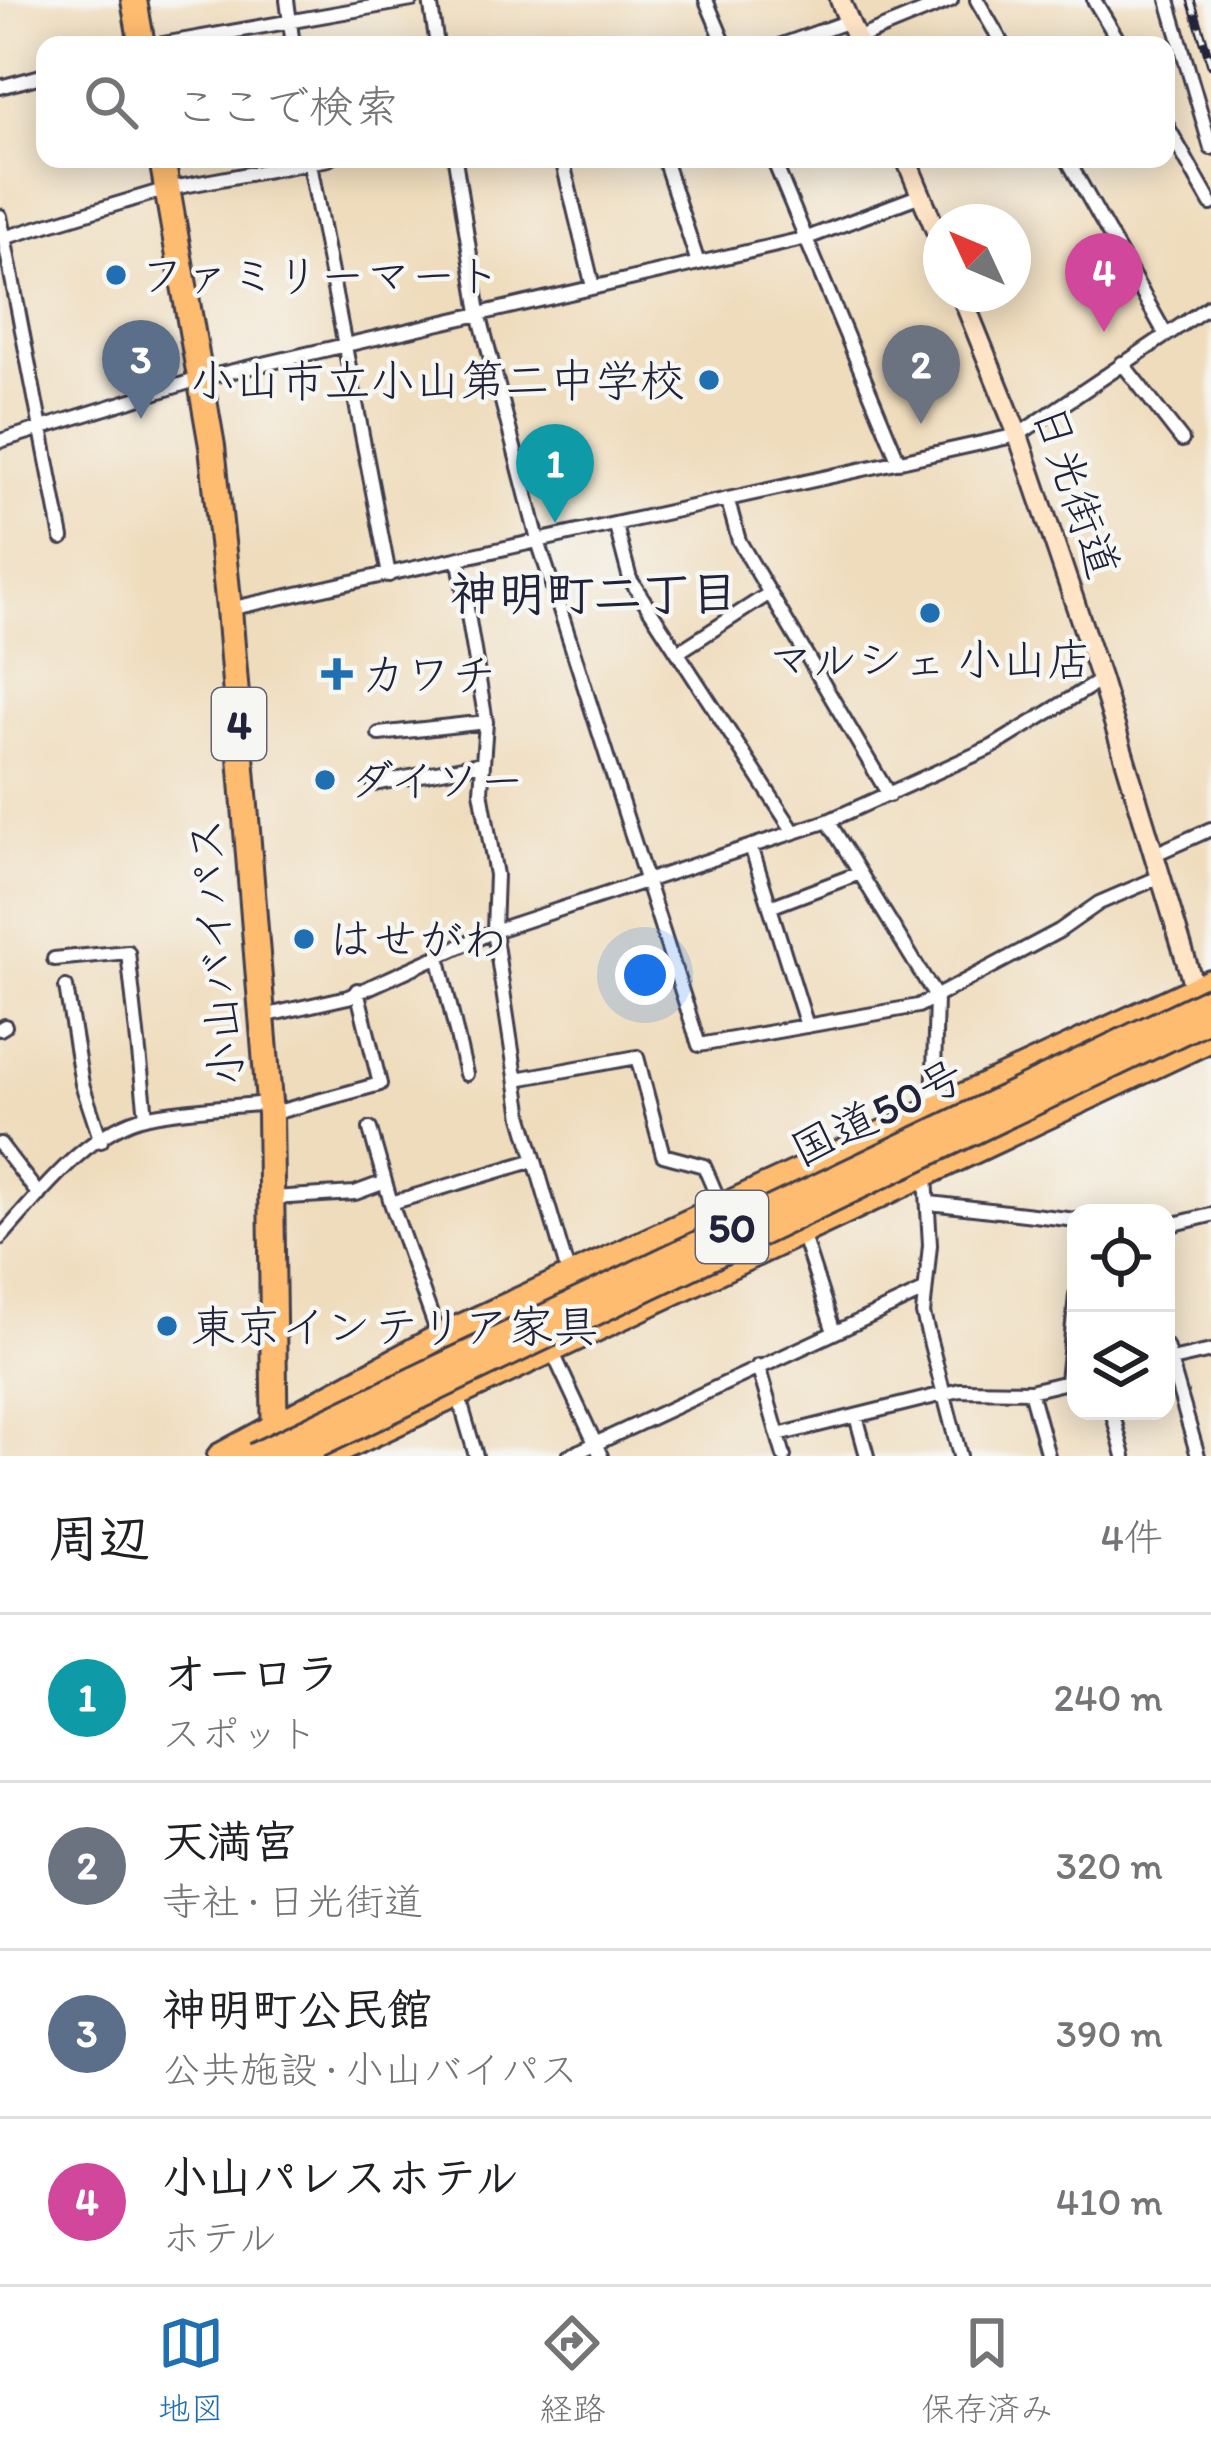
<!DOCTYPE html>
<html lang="ja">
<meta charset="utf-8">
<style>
:root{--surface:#fff;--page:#f2f2f2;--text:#202124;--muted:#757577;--line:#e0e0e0;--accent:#1f6fb2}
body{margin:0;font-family:Itim,"Klee One",sans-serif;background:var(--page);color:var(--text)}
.controls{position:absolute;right:36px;bottom:36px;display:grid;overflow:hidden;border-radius:24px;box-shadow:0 6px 30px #0003}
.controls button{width:108px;height:108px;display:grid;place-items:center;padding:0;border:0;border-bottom:3px solid var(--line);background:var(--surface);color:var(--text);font:60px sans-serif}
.compass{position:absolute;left:923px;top:204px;width:108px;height:108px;border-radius:50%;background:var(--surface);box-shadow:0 6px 30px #0003;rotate:314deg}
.you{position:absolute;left:645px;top:975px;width:42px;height:42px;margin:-30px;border:9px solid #fff;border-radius:50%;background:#1a73e8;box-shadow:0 0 0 18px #1a73e833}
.badge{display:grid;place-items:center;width:78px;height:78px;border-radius:50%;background:var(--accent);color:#fff;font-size:39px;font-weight:700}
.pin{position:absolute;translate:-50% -99px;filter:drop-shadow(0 3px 6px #0008)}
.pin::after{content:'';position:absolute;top:63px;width:42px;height:36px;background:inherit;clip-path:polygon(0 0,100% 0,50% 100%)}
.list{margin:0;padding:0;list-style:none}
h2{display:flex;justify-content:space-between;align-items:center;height:156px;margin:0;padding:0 48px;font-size:51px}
h2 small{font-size:39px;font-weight:400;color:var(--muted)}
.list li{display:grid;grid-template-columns:78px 1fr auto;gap:36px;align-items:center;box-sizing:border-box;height:168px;padding:0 48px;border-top:3px solid var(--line)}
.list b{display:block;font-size:45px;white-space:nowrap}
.list p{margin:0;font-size:39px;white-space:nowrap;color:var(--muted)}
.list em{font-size:39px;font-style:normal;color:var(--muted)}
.icon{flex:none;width:66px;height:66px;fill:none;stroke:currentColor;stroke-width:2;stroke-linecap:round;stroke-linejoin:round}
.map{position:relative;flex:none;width:1211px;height:1456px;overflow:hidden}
.search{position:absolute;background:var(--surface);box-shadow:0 6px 30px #0003;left:36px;right:36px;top:36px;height:132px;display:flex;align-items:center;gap:30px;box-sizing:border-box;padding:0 42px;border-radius:24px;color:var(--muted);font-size:45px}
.sheet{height:828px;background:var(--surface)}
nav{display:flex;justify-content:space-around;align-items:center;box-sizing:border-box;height:168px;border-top:3px solid var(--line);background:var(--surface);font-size:33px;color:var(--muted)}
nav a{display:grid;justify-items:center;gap:6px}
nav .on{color:var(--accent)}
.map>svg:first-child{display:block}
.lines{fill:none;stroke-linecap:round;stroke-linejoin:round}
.street-casing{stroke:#413e4e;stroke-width:18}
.secondary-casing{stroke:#413e4e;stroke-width:24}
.highway-casing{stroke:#413e4e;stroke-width:30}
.street{stroke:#fff;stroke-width:12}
.secondary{stroke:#ffe4c6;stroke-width:18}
.highway{stroke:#febc70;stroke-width:24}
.rail-casing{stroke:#22223b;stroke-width:9}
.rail{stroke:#f6f6f2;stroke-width:4.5;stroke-dasharray:14;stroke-linecap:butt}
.highway-bridge-casing{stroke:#413e4e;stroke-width:30;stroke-linecap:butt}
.highway-bridge{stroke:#febc70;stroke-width:24}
.poi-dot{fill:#1f6fb2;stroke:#f6f6f2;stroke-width:4.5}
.labels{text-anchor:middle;stroke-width:9;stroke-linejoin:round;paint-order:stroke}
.shield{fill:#f6f6f2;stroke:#626272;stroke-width:3}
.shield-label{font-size:42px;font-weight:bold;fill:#22223b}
.poi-label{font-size:45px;fill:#22223b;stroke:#f6f6f2;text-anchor:start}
.street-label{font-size:45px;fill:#22223b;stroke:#f6f6f2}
.neighbourhood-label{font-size:48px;font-weight:bold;fill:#22223b;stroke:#f6f6f2}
</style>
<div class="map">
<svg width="1211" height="1456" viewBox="0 0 1211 1456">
<rect width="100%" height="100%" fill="#f6f6f2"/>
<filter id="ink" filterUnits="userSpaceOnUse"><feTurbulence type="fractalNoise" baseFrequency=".00833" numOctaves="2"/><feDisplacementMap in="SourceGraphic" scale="24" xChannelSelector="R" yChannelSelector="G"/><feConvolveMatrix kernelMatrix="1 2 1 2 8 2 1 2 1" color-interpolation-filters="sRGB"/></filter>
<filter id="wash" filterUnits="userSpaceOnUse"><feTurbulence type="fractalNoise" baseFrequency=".004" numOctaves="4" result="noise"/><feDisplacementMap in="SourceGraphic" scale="48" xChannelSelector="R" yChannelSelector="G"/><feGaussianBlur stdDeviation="2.7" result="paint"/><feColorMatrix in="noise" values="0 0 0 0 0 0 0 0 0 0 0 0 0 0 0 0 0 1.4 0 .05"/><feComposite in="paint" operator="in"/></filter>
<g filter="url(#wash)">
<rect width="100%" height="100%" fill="#efdcbc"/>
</g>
<g filter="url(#ink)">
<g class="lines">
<g class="street-casing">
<path id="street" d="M287 0 293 45
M430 0 437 45
M706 0 725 45
M977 0 1003 45
M1094 0 1121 45
M1168 0 1211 148
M856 39 951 0
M157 45 412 0
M782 45 849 21
M0 87 45 75
M1166 124 1211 204
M309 159 389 575
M455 159 479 313 539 544 699 1045 918 1006 1059 931 1099 903 1162 876
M562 159 593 287
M664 159 698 263
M773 159 899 462
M1067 159 1166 335
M0 216 62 538
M0 239 167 189 329 159
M1122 363 1182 440
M0 441 199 379 807 238 921 195
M728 501 739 541 889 795
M616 526 630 579 794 832
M459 561 486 722 481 791 496 875 494 931 522 1117 569 1276
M229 609 1018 435 1211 305
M680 651 770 593
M379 734 486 722
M374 784 483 763
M828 821 936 997 933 1112
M751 846 807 1026
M1155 854 1211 829
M770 907 860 873
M438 955 466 1074
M54 959 128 952 146 1116
M66 987 82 1084 101 1141
M263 1016 348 997 494 931 828 821 992 747 1101 680
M0 1029 5 1026
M517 1079 637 1057 663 1155 704 1166 720 1203
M270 1114 380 1084 357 990
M370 1129 391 1203
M0 1144 39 1195
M926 1175 930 1245 923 1314 960 1456
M272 1198 355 1193 385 1182
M930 1203 1076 1220
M1166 1226 1211 1215
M802 1233 833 1329
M0 1238C39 1195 88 1129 149 1116 188 1108 230 1107 269 1103
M439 1337 391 1203 535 1160
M1166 1346 1198 1456
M553 1353 601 1456
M1167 1361 1211 1351
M758 1366 784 1456
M1067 1381 1076 1295
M1030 1391 1048 1456
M458 1394 476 1456
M1112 1411 1124 1456
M856 1416 867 1456
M778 1435 960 1390 1030 1391 1076 1380
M569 1456 924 1291"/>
</g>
<g class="secondary-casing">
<path id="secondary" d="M840 0 859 45
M906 159 941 243
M961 294 1018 435 1101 680 1198 1000"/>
</g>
<g class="highway-casing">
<path id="highway" d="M134 0 142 45
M162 159 212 446 229 609 270 1114 275 1456
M220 1456 439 1337 1211 982
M326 1456 1211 1039"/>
</g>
<use href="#street" class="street"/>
<use href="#secondary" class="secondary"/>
<use href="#highway" class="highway"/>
<g class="rail-casing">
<path id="rail" d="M1191 0 1211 65"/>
</g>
<use href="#rail" class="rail"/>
<g class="highway-bridge-casing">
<path id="highway-bridge" d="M254 1456 1211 999
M295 1456 1211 1018"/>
</g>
<use href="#highway-bridge" class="highway-bridge"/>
</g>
</g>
<g class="poi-dot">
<circle cx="116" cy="275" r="12"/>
<circle cx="709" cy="380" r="12"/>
<circle cx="930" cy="613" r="12"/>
<path d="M331 656h12v12h12v12h-12v12h-12v-12h-12v-12h12z"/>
<circle cx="325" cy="780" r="12"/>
<circle cx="304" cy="939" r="12"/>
<circle cx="167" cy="1326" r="12"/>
</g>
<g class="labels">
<g class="shield">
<rect x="212" y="688" width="54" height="72" rx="9"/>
<rect x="696" y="1191" width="72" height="72" rx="9"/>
</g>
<g class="shield-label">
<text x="239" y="739">4</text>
<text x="732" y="1242">50</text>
</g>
<g class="poi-label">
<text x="140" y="291">ファミリーマート</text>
<text x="685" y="396" text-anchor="end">小山市立小山第二中学校</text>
<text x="930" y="675" text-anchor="middle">マルシェ 小山店</text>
<text x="361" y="690">カワチ</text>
<text x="349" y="796">ダイソー</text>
<text x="328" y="955">はせがわ</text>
<text x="191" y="1342">東京インテリア家具</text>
</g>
<g class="street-label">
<text transform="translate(1077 491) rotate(71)" y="16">日光街道</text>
<text transform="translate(215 952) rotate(-95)" y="16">小山バイパス</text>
<text transform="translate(877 1112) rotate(-26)" y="16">国道50号</text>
</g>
<g class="neighbourhood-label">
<text x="594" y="610">神明町二丁目</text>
</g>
</g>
</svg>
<div class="controls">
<button><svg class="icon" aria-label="locate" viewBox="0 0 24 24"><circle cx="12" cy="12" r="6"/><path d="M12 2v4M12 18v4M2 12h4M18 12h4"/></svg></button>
<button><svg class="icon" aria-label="layers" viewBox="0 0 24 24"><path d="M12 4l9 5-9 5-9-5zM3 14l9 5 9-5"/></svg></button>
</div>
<svg class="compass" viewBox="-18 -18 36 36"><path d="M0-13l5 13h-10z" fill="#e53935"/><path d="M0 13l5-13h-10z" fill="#757577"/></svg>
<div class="you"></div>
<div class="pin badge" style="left:555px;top:523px;background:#0f9aa8">1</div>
<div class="pin badge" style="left:921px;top:424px;background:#6b7280">2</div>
<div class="pin badge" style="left:141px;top:419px;background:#5c6f8a">3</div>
<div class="pin badge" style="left:1104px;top:332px;background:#d1479c">4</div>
<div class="search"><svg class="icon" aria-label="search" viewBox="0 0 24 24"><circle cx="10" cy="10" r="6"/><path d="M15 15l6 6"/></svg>ここで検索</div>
</div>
<section class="sheet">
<h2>周辺<small>4件</small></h2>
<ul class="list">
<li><span class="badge" style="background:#0f9aa8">1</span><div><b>オーロラ</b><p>スポット</p></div><em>240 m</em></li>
<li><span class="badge" style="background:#6b7280">2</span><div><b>天満宮</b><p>寺社 · 日光街道</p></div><em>320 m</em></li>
<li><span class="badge" style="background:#5c6f8a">3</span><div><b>神明町公民館</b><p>公共施設 · 小山バイパス</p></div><em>390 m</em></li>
<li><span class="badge" style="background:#d1479c">4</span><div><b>小山パレスホテル</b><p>ホテル</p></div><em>410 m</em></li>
</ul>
</section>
<nav>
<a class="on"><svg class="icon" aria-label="map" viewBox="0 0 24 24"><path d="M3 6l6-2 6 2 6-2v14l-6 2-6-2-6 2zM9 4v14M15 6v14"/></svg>地図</a>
<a><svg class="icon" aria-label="directions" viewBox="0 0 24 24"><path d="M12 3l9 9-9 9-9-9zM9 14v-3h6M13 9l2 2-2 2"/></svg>経路</a>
<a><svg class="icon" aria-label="saved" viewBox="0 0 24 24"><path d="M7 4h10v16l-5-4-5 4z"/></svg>保存済み</a>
</nav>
